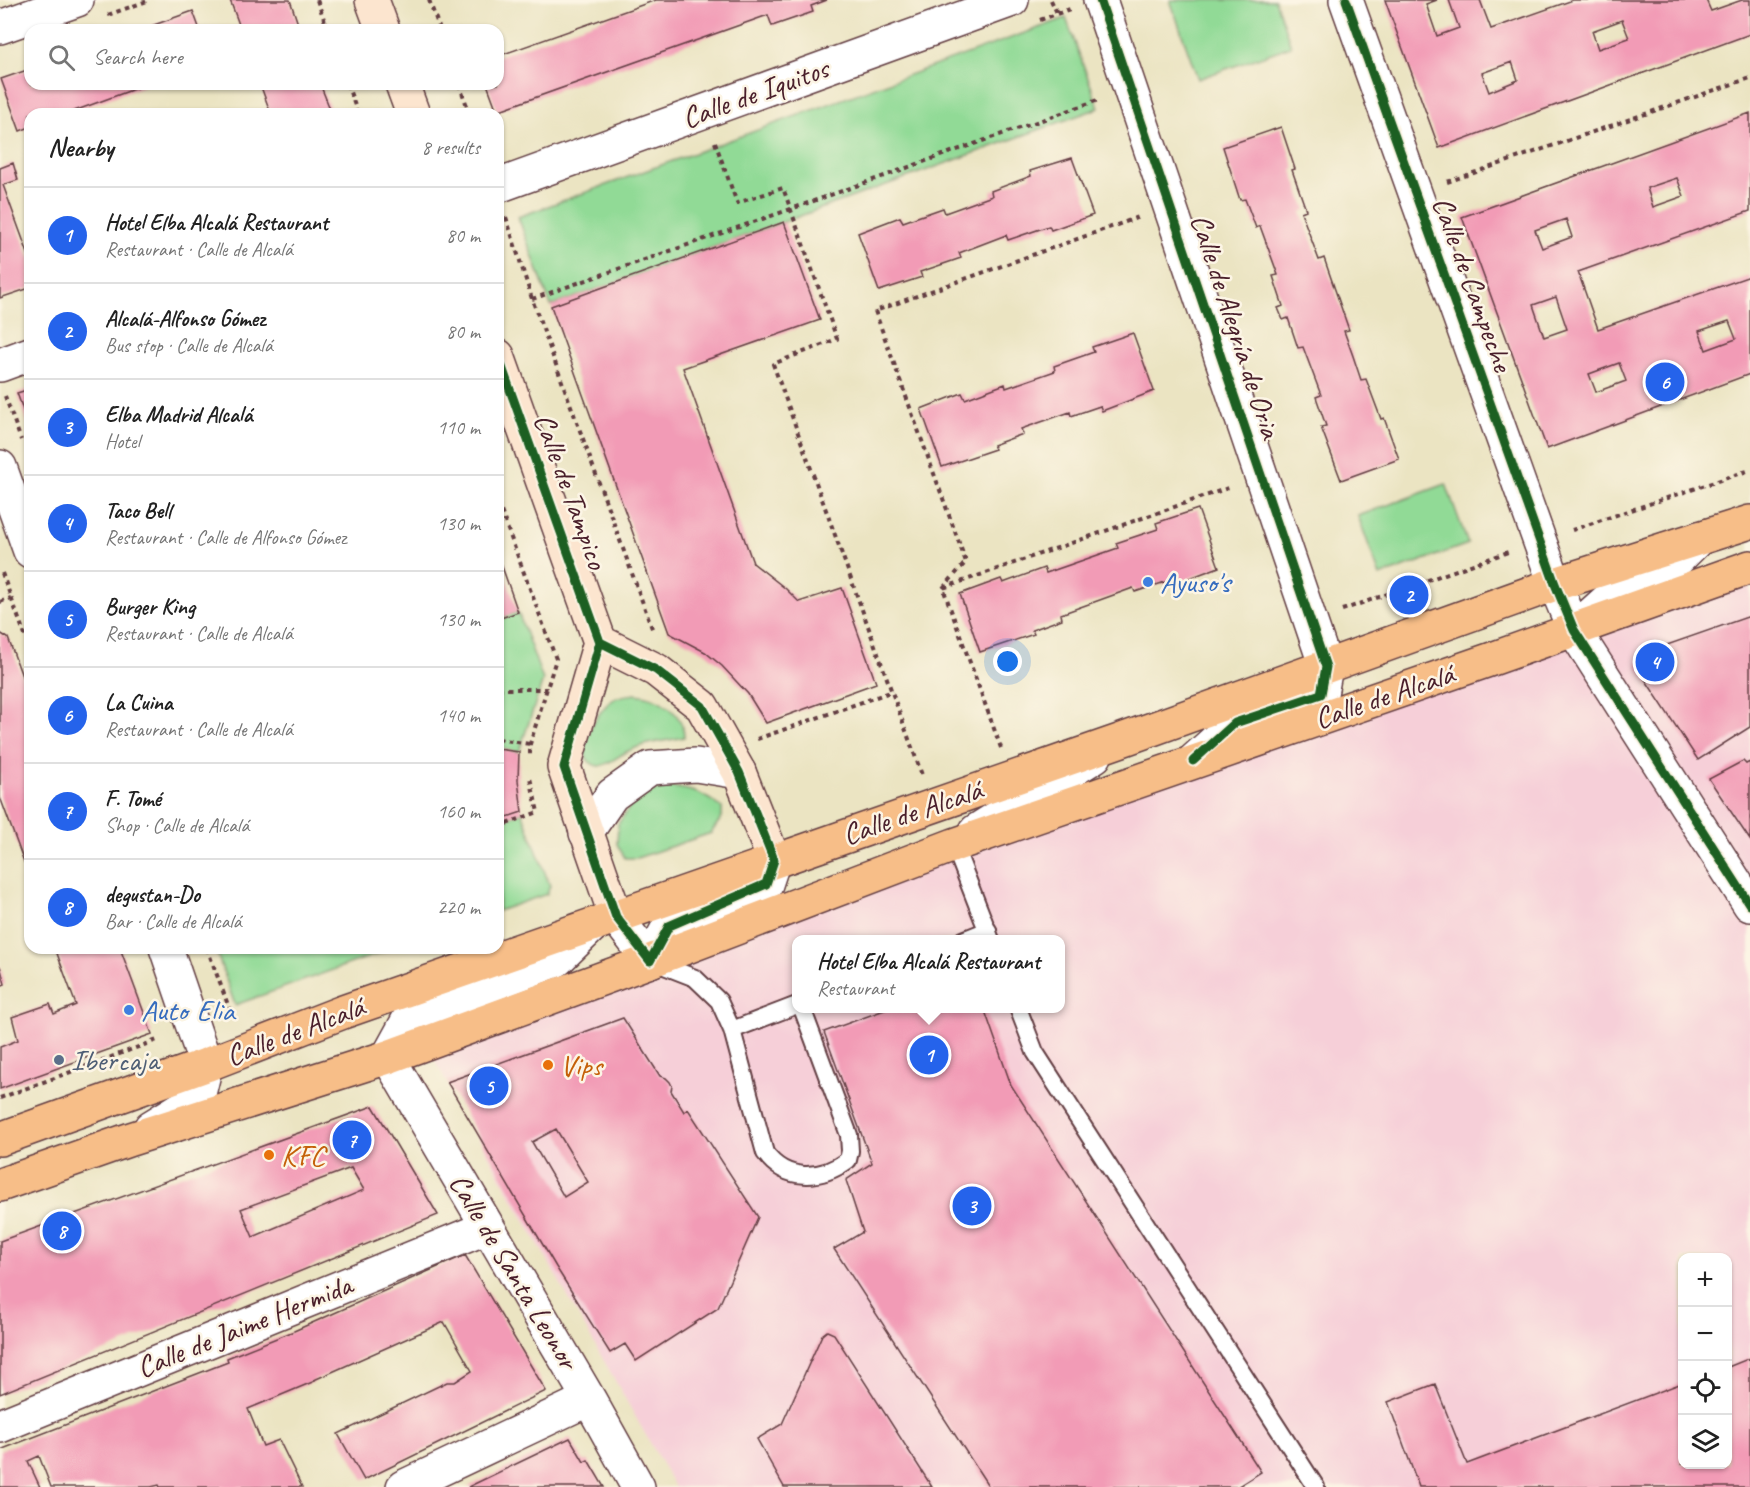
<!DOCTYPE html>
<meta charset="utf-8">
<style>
:root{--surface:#fff;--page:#f2f2f2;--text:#222;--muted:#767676;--line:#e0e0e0;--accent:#2563eb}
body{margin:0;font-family:Caveat,sans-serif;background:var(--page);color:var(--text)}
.controls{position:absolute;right:18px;bottom:18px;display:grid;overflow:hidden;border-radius:12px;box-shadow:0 2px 4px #0004}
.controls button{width:54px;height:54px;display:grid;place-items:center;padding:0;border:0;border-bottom:2px solid var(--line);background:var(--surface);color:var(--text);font:30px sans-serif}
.you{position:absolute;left:1008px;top:662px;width:21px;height:21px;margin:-15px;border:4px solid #fff;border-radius:50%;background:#1a73e8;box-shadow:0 0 0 9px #1a73e833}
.badge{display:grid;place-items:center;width:39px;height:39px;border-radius:50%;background:var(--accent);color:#fff;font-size:20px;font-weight:700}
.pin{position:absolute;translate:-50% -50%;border:3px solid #fff;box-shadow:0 2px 6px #0006}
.popup{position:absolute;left:792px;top:935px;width:273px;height:78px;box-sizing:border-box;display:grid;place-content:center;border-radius:12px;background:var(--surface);filter:drop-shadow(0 2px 4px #0005);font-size:20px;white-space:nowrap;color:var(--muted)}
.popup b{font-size:22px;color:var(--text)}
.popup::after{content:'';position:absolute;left:50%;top:100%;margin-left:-12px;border:12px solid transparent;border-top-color:var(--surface)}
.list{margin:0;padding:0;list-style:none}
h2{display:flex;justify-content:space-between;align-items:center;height:78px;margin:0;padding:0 24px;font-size:26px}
h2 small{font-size:20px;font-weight:400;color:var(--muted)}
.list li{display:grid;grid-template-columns:39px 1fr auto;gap:18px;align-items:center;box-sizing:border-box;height:96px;padding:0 24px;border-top:2px solid var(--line)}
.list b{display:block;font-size:22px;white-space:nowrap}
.list p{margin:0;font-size:20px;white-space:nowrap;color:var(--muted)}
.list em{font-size:20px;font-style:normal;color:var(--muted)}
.icon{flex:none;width:33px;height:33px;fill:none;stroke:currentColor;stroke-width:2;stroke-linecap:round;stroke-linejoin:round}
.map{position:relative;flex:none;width:1750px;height:1487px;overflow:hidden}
.search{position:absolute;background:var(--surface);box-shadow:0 2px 4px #0004;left:24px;top:24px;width:480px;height:66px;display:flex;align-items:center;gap:15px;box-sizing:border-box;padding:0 21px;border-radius:18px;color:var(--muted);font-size:22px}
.panel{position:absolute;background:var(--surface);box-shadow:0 2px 4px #0004;left:24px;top:108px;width:480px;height:846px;border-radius:18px}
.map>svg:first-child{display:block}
.built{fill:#f6cfd8;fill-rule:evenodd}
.green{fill:#91da96;stroke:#6e7c60;stroke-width:1.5}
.building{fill:#f29bb6;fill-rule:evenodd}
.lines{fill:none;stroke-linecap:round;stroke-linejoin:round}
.lane-casing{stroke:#623d42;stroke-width:20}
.street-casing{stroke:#623d42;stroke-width:36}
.secondary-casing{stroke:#623d42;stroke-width:36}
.primary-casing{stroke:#623d42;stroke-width:36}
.path{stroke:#623d42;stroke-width:4;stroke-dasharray:4.5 4.5;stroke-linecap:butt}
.lane{stroke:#fff;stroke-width:16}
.street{stroke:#fff;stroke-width:33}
.secondary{stroke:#fce5cf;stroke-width:33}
.primary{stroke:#f7be88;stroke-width:33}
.cycleway-casing{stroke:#fcf5e5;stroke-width:13}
.cycleway{stroke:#1b5e20;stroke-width:9}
.shop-dot{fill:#3f7fe0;stroke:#fcf5e5;stroke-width:2}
.service-dot{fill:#5c6f8a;stroke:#fcf5e5;stroke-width:2}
.food-dot{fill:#e8710a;stroke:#fcf5e5;stroke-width:2}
.labels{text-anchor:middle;stroke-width:5;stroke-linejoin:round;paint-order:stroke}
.street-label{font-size:30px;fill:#4a1f2b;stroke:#fcf5e5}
.shop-label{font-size:30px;fill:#366cbe;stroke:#fcf5e5;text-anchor:start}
.service-label{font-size:30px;fill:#4e5e75;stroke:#fcf5e5;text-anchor:start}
.food-label{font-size:30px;fill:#c56008;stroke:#fcf5e5;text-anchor:start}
</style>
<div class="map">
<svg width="1750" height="1487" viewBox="0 0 1750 1487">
<rect width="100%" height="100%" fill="#fcf5e5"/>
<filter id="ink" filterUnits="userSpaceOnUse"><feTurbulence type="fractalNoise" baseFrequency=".0167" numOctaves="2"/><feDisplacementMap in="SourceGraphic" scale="12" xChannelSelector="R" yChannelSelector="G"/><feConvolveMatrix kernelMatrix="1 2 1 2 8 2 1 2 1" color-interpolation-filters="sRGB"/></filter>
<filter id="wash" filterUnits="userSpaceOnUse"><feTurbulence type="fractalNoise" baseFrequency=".008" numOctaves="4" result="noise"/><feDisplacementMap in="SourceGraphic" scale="24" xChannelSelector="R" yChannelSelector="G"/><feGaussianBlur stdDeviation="1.35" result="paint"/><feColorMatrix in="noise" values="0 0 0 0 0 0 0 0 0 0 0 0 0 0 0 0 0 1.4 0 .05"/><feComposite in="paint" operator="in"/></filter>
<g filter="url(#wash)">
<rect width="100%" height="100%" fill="#ebe4c2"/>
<path class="built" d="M1750 567V1487H675L429 1050ZM797 940H1061V1008H797ZM1682 1258H1728V1464H1682Z"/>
<path class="green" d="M1170 0H1275L1291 46 1198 79Z
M1066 18 1099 108 551 306 518 217Z
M1446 484 1468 544 1380 576 1358 516Z
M518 612 543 680 519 752 498 749V619Z
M636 694C659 696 684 713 684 737 664 742 645 742 626 752 619 756 605 767 598 766 567 759 598 708 614 699 620 695 630 695 636 694Z
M670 787C692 789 704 794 722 808V817L711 833 637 858H625L617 844 618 824 633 802 651 791Z
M522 812 550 886 547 894 498 911V820Z
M215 948H394L235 1005Z"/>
<g id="blocks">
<path class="building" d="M230 0H290L300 30H241Z
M656 0H827L811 6 813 12 772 26 768 15 497 111 487 84H498V56Z
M1385 0H1437L1426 4 1437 36 1459 28 1449 0H1480L1491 29 1573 0H1706L1711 11 1742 0H1750V34L1439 148ZM1622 20 1629 38 1598 49 1592 31ZM1512 62 1518 80 1489 92 1482 73Z
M193 11 200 30H140Z
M30 69V84H148L66 114H30V127L20 131 1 79Z
M260 84H320L332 114H271Z
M1750 113V211L1578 272 1598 329 1750 276V374L1547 449 1462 217ZM1677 178 1684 196 1653 207 1647 188ZM1566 219 1572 237 1542 248 1535 230ZM1556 297 1567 329 1544 337 1533 305ZM1729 321 1736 339 1706 350 1699 331ZM1619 363 1626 381 1596 392 1589 374Z
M1281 127 1295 169 1292 170 1306 210 1301 212 1319 260 1324 258 1349 330 1344 331 1353 356 1361 380 1366 379 1381 419 1384 418 1399 459 1341 480 1321 427 1326 426 1316 397 1321 395 1303 347 1298 348 1288 318 1283 320 1278 308 1283 306 1273 276 1278 275 1260 226 1256 228 1245 199 1240 200 1223 147Z
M1072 158 1093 215 1051 230 1049 226 1008 240 1006 235 959 253 961 258 920 272 922 277 879 291 858 233 900 217 903 222 943 208 945 213 992 196 991 191 1031 176 1030 171Z
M13 163 18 180 3 185 30 259V288L0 298V168Z
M784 222 820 320 683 368 753 563 786 589 799 602 842 588 876 683 766 723 748 694 722 666 705 652 669 633 551 306Z
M1133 333 1154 391 1102 411 1100 406 1071 416 1070 412 1021 429 1023 434 993 445 995 449 942 467 921 409 962 393 965 399 1005 384 1006 388 1055 371 1054 366 1094 352 1092 347Z
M30 389V429L17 393Z
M1198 509 1219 567 1166 587 1165 582 1135 592 1133 588 1061 614 1062 619 1032 630 1034 634 980 652 960 594 1001 579 1003 583 1044 568 1046 573 1118 548 1116 543 1158 529 1156 523Z
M498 555 518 612 498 619Z
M1750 616V727L1698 760 1637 667 1641 654Z
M0 633 8 638 30 698V878L0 797Z
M498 749 519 752 518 780 522 812 498 820Z
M1743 761 1746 764 1750 762V840L1709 779Z
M55 948H120L152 1034 0 1089V1047L18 1040 12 1017 50 1004 54 1014 76 1005Z
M0 966 5 984 0 986Z
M890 1008H984L1011 1085 1261 1472 1237 1487H989L834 1249 863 1232 846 1180 872 1163 824 1032Z
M623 1018 660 1076 666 1078 670 1082 672 1086 671 1091 684 1112 688 1109 758 1217 718 1308 636 1361 625 1344 610 1353 556 1267 447 1082ZM556 1129 588 1182 564 1197 532 1142Z
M373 1106 438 1215 0 1394V1241ZM351 1168 364 1190 253 1237 241 1209Z
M465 1255 546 1391 364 1480 338 1434 447 1382H455L472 1371 444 1322 314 1380 315 1381 248 1409 263 1446 279 1440 302 1487H160L159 1485 151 1487H51L39 1456 28 1461 40 1487H0V1450L228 1362 227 1358 294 1331Z
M827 1331 834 1334 932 1487H784L757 1439 782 1424 822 1335Z
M1750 1358V1487H1419L1388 1402 1435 1384 1467 1464 1682 1383V1464H1728V1367Z
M570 1438 584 1462 588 1460 604 1487H468Z"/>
</g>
</g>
<g filter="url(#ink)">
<use href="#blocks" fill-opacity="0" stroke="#623d42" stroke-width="1.5"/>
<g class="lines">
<g class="lane-casing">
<path id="lane" d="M954 845 991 940
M963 940 988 930
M654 962 695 978 719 1001 732 1030 797 1005
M1018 1008 1035 1052 1316 1487
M732 1030 765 1153C786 1182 821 1180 848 1160L850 1151 849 1135 802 1008"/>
</g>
<g class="street-casing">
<path id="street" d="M1100 0 1326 667 1321 694 1235 723 1193 761
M1346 0 1555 584 1574 630 1750 905
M0 27 77 0
M498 186 1012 0
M0 365 30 354
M0 467 30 551
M1574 630 1624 585 1669 568 1699 538
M976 831 1095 756
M586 833 612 795 650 768 696 765 739 772
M616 917 650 961 669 926 766 884 774 860
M592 926 557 960 411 1015 388 1057 589 1399 638 1487
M151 1127 198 1098 206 1065 166 948
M0 1426 488 1227
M403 1487 589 1399"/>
</g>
<g class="secondary-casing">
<path id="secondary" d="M372 0 383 30
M402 84 413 114
M498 356 600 642 564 767 616 917
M600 642 656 670 702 706 739 772 774 860"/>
</g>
<g class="primary-casing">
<path id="primary" d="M0 1139 206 1065 343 1012 1119 741 1555 584 1750 522
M0 1185 131 1139 388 1057 650 961 954 845 1492 659 1750 567"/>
</g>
<path class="path" d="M317 0 328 30
M429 0 440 30
M1051 0 1057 13
M108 15 150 0
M1040 20 1070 9
M347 84 358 114
M459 84 470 114
M715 142 737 203 783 188 837 339 773 364 922 775
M1447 182 1750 78
M506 217 532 299 653 631
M532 299 791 209 1098 100
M5 396 21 440
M498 503 556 659 530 744V755
M1572 530 1750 470
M2 573 30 649
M943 588 966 562 875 311 1139 217
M0 602 11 598
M1342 610 1508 552
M498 689H548
M498 739 530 744
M757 739 893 691
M1001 748 943 588 1231 487
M498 827 538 812 530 778
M207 948 231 1013 224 1016
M0 1098 160 1039"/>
<use href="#lane" class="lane"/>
<use href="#street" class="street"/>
<use href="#secondary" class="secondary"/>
<use href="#primary" class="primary"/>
<g class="cycleway-casing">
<path id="cycleway" d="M1100 0 1326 667 1321 694 1235 723 1193 761
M1346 0 1555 584 1574 630 1750 905
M498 356 600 642 564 767 616 917 650 961 669 926 766 884 774 860 739 772 702 706 656 670 600 642"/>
</g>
<use href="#cycleway" class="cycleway"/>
</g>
</g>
<g class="shop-dot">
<circle cx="1148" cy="582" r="6"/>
<circle cx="129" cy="1010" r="6"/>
</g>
<circle class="service-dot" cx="59" cy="1060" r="6"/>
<g class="food-dot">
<circle cx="548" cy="1065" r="6"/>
<circle cx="269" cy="1155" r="6"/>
</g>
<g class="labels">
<g class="street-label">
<text transform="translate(755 93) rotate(-20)" y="10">Calle de Iquitos</text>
<text transform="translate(1473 284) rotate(70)" y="10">Calle de Campeche</text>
<text transform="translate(1236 326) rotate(72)" y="10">Calle de Alegría de Oria</text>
<text transform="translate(571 491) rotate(70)" y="10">Calle de Tampico</text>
<text transform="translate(1384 696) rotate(-19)" y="10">Calle de Alcalá</text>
<text transform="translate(912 812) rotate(-19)" y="10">Calle de Alcalá</text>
<text transform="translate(295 1031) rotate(-21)" y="10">Calle de Alcalá</text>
<text transform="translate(514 1271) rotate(59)" y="10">Calle de Santa Leonor</text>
<text transform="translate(244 1326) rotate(-22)" y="10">Calle de Jaime Hermida</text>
</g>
<g class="shop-label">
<text x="1160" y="592">Ayuso's</text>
<text x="141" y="1020">Auto Elia</text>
</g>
<g class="service-label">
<text x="71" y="1070">Ibercaja</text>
</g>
<g class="food-label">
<text x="560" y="1075">Vips</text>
<text x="281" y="1165">KFC</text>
</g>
</g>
</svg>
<div class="controls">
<button>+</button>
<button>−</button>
<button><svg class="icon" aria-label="locate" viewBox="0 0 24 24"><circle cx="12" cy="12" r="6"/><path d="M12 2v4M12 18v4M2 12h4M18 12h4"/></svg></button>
<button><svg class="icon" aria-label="layers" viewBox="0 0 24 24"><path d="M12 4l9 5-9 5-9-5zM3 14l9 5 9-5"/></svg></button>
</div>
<div class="you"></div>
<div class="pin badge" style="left:929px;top:1055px">1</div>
<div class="popup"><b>Hotel Elba Alcalá Restaurant</b>Restaurant</div>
<div class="pin badge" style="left:1409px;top:595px">2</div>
<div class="pin badge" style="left:972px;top:1206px">3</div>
<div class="pin badge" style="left:1655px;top:662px">4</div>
<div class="pin badge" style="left:489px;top:1086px">5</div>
<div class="pin badge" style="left:1665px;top:382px">6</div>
<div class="pin badge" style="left:352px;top:1140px">7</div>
<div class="pin badge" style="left:62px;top:1231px">8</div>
<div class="search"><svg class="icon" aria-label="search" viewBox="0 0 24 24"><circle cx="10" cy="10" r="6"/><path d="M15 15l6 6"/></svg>Search here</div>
<section class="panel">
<h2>Nearby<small>8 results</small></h2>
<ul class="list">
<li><span class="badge">1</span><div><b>Hotel Elba Alcalá Restaurant</b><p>Restaurant · Calle de Alcalá</p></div><em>80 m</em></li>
<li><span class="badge">2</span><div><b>Alcalá-Alfonso Gómez</b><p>Bus stop · Calle de Alcalá</p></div><em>80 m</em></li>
<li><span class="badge">3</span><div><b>Elba Madrid Alcalá</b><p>Hotel</p></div><em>110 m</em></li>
<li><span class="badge">4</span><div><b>Taco Bell</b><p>Restaurant · Calle de Alfonso Gómez</p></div><em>130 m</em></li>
<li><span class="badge">5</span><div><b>Burger King</b><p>Restaurant · Calle de Alcalá</p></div><em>130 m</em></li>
<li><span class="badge">6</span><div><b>La Cuina</b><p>Restaurant · Calle de Alcalá</p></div><em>140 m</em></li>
<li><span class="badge">7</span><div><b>F. Tomé</b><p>Shop · Calle de Alcalá</p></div><em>160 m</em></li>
<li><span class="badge">8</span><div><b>degustan-Do</b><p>Bar · Calle de Alcalá</p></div><em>220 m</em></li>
</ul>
</section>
</div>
